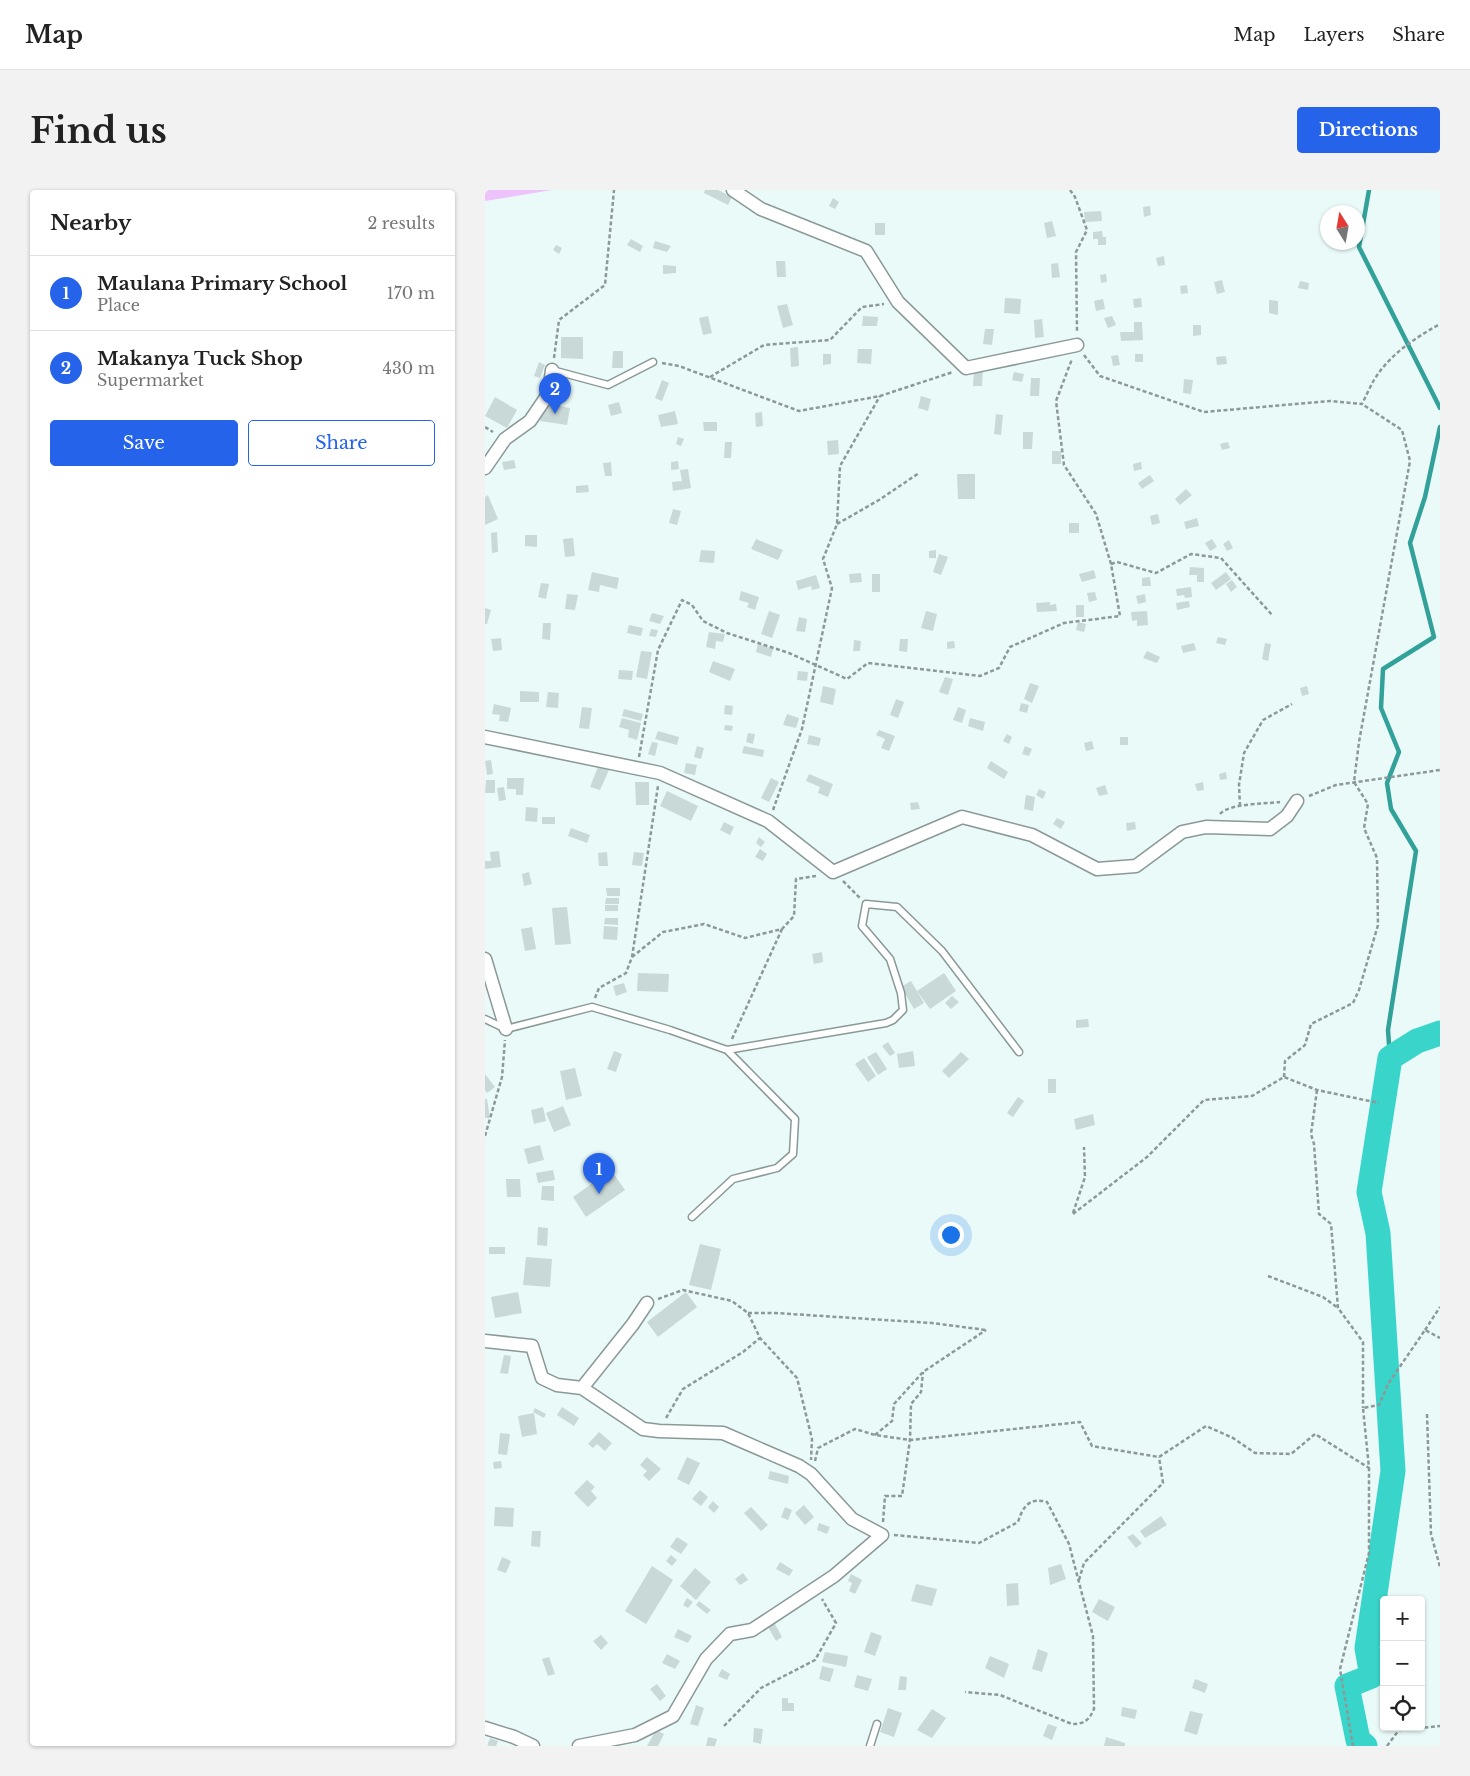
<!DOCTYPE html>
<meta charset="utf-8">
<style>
:root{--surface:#fff;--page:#f2f2f2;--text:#222;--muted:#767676;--line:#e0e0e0;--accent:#2563eb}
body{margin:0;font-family:"Libre Baskerville",serif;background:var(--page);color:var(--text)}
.controls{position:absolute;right:15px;bottom:15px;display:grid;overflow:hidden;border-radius:5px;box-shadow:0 1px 4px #0004}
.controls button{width:45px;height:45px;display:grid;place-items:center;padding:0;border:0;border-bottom:1px solid var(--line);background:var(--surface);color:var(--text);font:25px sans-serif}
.compass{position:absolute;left:835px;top:15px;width:45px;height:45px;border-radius:50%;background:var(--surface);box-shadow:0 1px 4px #0004;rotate:349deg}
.you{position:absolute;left:465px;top:1044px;width:18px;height:18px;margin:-12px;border:4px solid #fff;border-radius:50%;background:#1a73e8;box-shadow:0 0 0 8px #1a73e833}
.badge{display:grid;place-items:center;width:32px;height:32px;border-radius:50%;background:var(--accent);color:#fff;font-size:16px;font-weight:700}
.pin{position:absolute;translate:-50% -41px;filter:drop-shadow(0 1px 2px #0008)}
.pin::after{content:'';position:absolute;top:26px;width:18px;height:15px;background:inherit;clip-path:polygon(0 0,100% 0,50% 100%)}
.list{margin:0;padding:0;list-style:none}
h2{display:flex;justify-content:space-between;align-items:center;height:65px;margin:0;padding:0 20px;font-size:21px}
h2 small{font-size:16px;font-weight:400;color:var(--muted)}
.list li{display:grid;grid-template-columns:32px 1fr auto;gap:15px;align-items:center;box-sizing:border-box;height:75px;padding:0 20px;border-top:1px solid var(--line)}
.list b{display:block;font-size:19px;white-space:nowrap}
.list p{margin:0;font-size:16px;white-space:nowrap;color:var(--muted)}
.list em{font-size:16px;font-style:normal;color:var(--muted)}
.actions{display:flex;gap:10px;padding:15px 20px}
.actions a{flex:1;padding:11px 0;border:1px solid var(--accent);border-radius:5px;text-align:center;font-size:18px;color:var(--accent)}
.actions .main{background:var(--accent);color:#fff}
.icon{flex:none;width:28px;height:28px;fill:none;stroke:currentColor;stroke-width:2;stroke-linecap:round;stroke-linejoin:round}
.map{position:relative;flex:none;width:955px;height:1556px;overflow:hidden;border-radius:5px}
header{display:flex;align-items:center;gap:30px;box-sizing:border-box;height:70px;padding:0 25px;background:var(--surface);border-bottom:1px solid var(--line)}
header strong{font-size:24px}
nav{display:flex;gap:28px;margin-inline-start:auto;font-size:18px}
.intro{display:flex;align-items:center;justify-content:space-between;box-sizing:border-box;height:120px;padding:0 30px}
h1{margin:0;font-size:35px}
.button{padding:12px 22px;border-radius:5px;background:var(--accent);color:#fff;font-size:18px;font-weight:700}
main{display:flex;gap:30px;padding:0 30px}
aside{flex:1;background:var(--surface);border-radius:5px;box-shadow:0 1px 4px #0004}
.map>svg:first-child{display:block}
.green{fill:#eec3fc}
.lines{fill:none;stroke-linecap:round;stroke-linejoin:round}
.stream{stroke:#32a199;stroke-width:4.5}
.river{stroke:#3ad5ca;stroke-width:25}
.building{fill:#c9d9d7}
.service-casing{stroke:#8a9997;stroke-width:9}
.minor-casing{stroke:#8a9997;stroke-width:15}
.path{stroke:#8d9998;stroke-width:2.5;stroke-dasharray:4 2.5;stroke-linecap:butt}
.service{stroke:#fff;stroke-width:6}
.minor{stroke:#fff;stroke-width:12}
</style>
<header>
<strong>Map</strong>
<nav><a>Map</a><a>Layers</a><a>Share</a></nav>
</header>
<div class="intro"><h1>Find us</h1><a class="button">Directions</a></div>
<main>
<aside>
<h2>Nearby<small>2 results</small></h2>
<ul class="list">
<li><span class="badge">1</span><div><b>Maulana Primary School</b><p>Place</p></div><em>170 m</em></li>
<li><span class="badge">2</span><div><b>Makanya Tuck Shop</b><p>Supermarket</p></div><em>430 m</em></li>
</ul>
<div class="actions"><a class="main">Save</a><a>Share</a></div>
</aside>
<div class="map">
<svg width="955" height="1556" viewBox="0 0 955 1556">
<rect width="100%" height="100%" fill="#e9faf8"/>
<path class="green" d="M0 0H67L0 11Z"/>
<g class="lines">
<path class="stream" d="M884 0 874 57 955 218
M905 868 903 840 931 661 906 619 902 593 914 562 896 518 898 479 949 447 925 353 940 307 955 237"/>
<path class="river" d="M880 1556 873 1550 862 1496 887 1486 882 1458 908 1281 893 1043 884 1002 905 868 932 851 955 843"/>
</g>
<path class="building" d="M220 0H233L247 7 243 15 219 3Z
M348 8 354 12 350 19 344 16Z
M665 16 666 25 659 27 658 17Z
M616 21 617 31 600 32 599 22Z
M567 31 571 46 562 48 559 33Z
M390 33H400V45H390Z
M617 41 618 47H621V55H613V49H608V42Z
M146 49 158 56 155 62 142 55Z
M170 51 186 56 182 62 168 58Z
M71 55 77 58 74 64 68 60Z
M679 66 680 75 673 76 671 68Z
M291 71H300L301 87H292Z
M573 73 575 87 567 88 566 74Z
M178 75 191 76V83L178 84Z
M621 84 622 92 616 93 615 85Z
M737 90 740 102 732 104 729 92Z
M815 91 824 93 823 100 813 98Z
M702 95 703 103 696 104 695 96Z
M520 108 536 109 535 124 519 123Z
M656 108 657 117 649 118 648 109Z
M618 109 620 119 611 121 609 111Z
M784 110 793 111V125L784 123Z
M302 114 308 135 298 138 292 116Z
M223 126 227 143 218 145 214 128Z
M378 126 393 127 392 136H377Z
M627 126 631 135 623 138 619 128Z
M557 129 559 147 550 148 549 130Z
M649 132H657L658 150 636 151 635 142H649Z
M708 135H716V145L708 146Z
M500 139H509L507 155 498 154Z
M76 147H98V169L76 168Z
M313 157 314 176 306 177 305 158Z
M373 159H387L386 174 372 173Z
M128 161H138V178H127Z
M338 164H346V174L338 175Z
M650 164H658V172H650Z
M633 165 635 175 628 176 626 166Z
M741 166 742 174 732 175 731 167Z
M54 172 60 175 55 188 49 186Z
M489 180H498L497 196H488Z
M529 182 539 184 537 192 527 190Z
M546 188H555L554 206H545Z
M699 189 708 190 706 204 698 203Z
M177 190 184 193 177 211 170 208Z
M436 206 446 209 443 221 433 218Z
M10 207 32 220 22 238 0 226Z
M134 212 137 223 126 226 123 215Z
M59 213 85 218 82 235 55 231Z
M190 221 193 234 176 237 173 225Z
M277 222 278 236 271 237 270 223Z
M511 224 518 225 516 245 509 244Z
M218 232H232V241H219Z
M538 242H548L547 259H538Z
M193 247 199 249 196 256 191 254Z
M353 250 354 264 343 265 342 251Z
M240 252H247L246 268H239Z
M743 252 745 258 737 260 735 254Z
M567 261H576V274H567Z
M29 270 31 278 19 280 17 272Z
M193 271 194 279 186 280V272Z
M126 272 127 286H120L118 273Z
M656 272 657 279 649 281 648 274Z
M203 279 206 298 188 301 187 292 197 291 195 280Z
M472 284H490V309H473Z
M665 285 669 291 657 299 653 293Z
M103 295 104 302 91 303V296Z
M701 299 707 305 695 315 690 309Z
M3 305 13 329 0 335V307Z
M188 319 196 321 192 335 184 333Z
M673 324 675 333 667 335 665 326Z
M712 328 714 336 701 339 699 332Z
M584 333H594V343H584Z
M12 342 13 362 7 363 6 343Z
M40 345H52V357L40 356Z
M88 348 90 366 80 367 78 349Z
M271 349 298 360 293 370 266 359Z
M727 349 732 357 725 361 720 353Z
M744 350 748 358 742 361 738 354Z
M216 360 230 361 229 373 214 372Z
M451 360V368H444V361Z
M454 364 463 367 456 385 448 382Z
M705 377 719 378V392H712V385H704Z
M609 380 611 388 597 392 594 384Z
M107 382 134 388 132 399 115 395 114 402 103 400Z
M741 382 746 389 731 400 726 393Z
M376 383 377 392 365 393 364 384Z
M387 384H395V402H387Z
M331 385 335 398 327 400 326 396 313 400 311 391Z
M665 387 666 396H657V388Z
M747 390 752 397 746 402 741 394Z
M56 393 64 394 61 409 53 407Z
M706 397 707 407 700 408 699 405 692 406 691 399Z
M256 401 274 407 270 420 262 417 264 413 254 410Z
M610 402 612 410 604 412 602 403Z
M82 404 93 405 90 420 80 419Z
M660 404 661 412 653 414 651 406Z
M704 411 705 417 692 420 691 413Z
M565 412V415L571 414 572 421 552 422 551 413Z
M591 415H599V427H591Z
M0 418 6 420 2 434H0Z
M284 421 295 425 287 448 276 444Z
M441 421 452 424 448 441 436 438Z
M662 421 663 435 652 436V430L647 431 646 422Z
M167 423 179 426 175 434 164 431Z
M314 427 322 429 320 442 311 441Z
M593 432 601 434 599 442 591 440Z
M58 433H66L65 450 57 449Z
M144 435 158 438 156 446 142 443Z
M166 439 173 440 171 447 164 446Z
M224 442 240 444 238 452 231 451 230 459 221 457Z
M733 447 742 449 740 455 731 453Z
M16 448 17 460 8 461 6 449Z
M415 449H423L422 462 414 461Z
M369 450 376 451 375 461H368Z
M469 451 470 458 462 459V452Z
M709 453 711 460 698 463 696 456Z
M780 453 786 454 783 471 777 469Z
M273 454 288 459 286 467 271 462Z
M156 461 167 462 162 489 151 487Z
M662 461 675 467 672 473 658 468Z
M228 471 250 479 245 491 224 482Z
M134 480 148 481 147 490 133 489Z
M313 481 323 482 322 491 312 490Z
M460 487 468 489 463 505 454 502Z
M545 493 554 496 547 513 539 509Z
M338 496 351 499 348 515 335 512Z
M822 496 824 504 817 506 815 498Z
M35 501 54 502V512H35Z
M63 502 74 503 73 518 61 517Z
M411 509 419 512 413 528 405 525Z
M536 513 544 515 542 523 534 521Z
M9 514 26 518 23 532 14 531 15 525 7 524Z
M240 515 248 516 247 525 239 524Z
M97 517 107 518 104 539 94 538Z
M473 517 481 520 477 533 468 530Z
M139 519 158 524 156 531 137 526Z
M302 524 314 528 311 538 298 535Z
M137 528 156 533 152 550 143 547 144 540 134 537Z
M485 528 500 532 498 541 483 536Z
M240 535 248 536 247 541 239 540Z
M394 540 410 546 404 561 396 558 400 549 391 545Z
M173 541 194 547 192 555 170 549Z
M263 543 270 544 268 554 261 552Z
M522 544 527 547 524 554 518 551Z
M324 545 336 548 334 556 322 554Z
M635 547H643V555H635Z
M607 551 609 559 601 561 599 553Z
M167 552 173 553 170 566 163 564Z
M212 556 219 558 216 569 209 567Z
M259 556 279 560 278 567 257 563Z
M540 556 547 559 544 566 537 564Z
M6 570 8 584 2 585 0 571Z
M506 571 523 582 519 589 502 578Z
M201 573 212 575 210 585 199 583Z
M113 577 124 580 115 600 105 597Z
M741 582 742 589 735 590 734 584Z
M324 584 348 594 343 607 333 603 335 597 321 591Z
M22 588H39L38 605H31V599H22Z
M286 588 294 592 284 612 276 608Z
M1 590H10V603H0Z
M150 592H164V615H151Z
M718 592 719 600 712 601 710 594Z
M620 595 623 604 614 606 611 598Z
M19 597 21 610 14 611 12 598Z
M554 599 561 602 558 609 551 605Z
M182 601 213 616 206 631 175 616Z
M541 605 550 607 548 621 539 619Z
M433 612 435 619 426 620 425 613Z
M41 617 53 618 52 632 40 631Z
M57 627H70V634H57Z
M572 628 580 632 576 639 568 634Z
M239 632 249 637 245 645 235 640Z
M650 632 651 639 642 641 641 633Z
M86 638 105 645 102 653 83 646Z
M274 647 280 652 276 657 271 653Z
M275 659 282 664 278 671 270 667Z
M14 661 16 677 0 679V671H6L5 662Z
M122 662 123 676H114L113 663Z
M149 662 159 663 157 676 147 675Z
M44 682 47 694 39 696 37 684Z
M121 698H135V706H122Z
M121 708H134V714H120Z
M120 715H133V721H120Z
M82 717 86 754 70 755 67 718Z
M120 728H133V735L119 734Z
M119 736 133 737 132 750 118 749Z
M47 737 51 759 40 761 36 739Z
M337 762 338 772 329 774 327 764Z
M153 783 184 784 183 802 152 801Z
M459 783 471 801 445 819 432 801Z
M426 791 439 813 429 819 416 797Z
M139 793 142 802 131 806 128 796Z
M467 806 474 812 466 819 460 813Z
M603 829 604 837 591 838V830Z
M403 852 410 863 405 866 397 856Z
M129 861 137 864 131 882 122 879Z
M428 861 430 876 414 878 412 864Z
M391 862 402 879 393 885 382 867Z
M476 862 484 869 464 888 457 881Z
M379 868 391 886 383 892 370 874Z
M90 878 97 906 81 910 75 881Z
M0 884 10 897 2 903 0 900Z
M563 889H571V903H563Z
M533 907 539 911 528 927 522 923Z
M0 909H2L5 928H0Z
M78 916 86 935 69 942 61 923Z
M58 917 61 931 49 934 46 920Z
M608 924 610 935 591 940 589 929Z
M55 955 59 970 43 974 39 959Z
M68 980 70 990 53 993 51 983Z
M126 980 140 1000 101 1027 88 1007Z
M21 989H35L36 1007H22Z
M57 996H69V1011L56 1010Z
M53 1037 63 1038 62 1056 52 1055Z
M215 1054 236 1059 226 1100 204 1095Z
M4 1057H20V1064H4Z
M41 1067 67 1069 65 1097 38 1095Z
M33 1102 37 1123 10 1128 6 1107Z
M201 1102 212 1117 173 1147 162 1132Z
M19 1165 26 1166 23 1184 15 1183Z
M77 1217 94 1228 89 1236 72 1225Z
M50 1218 61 1224 59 1228 48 1222Z
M49 1223 52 1244 37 1247 33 1226Z
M114 1242 127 1253 120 1261 112 1254 108 1258 103 1254Z
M15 1243 25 1244 22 1265 13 1264Z
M162 1267 176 1279 164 1291 158 1285 162 1281 155 1275Z
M202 1267 215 1273 204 1295 192 1289Z
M16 1271 17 1278 9 1279 8 1272Z
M285 1281 304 1286 303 1294 283 1289Z
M102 1290 110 1297 106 1301 112 1308 103 1317 89 1303Z
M215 1300 223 1307 216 1316 207 1309Z
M228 1311 234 1317 229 1323 223 1317Z
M319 1315 329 1327 320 1335 310 1323Z
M10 1317 29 1318 28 1337 9 1336Z
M266 1317 283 1335 276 1341 259 1323Z
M300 1317 307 1320 303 1330 296 1327Z
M676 1326 682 1335 660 1348 655 1341Z
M334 1333 345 1337 342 1344 332 1340Z
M47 1341H56L55 1357 46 1356Z
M648 1344 657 1353 651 1358 642 1347Z
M192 1347 203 1354 196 1364 185 1357Z
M186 1365 192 1370 187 1376 181 1371Z
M17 1367 26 1371 21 1383 12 1380Z
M295 1372 308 1380 304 1386 291 1379Z
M576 1374 581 1389 565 1395 563 1378Z
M167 1376 188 1390 161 1434 140 1421Z
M210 1378 226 1392 211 1410 195 1396Z
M258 1383 263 1390 255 1395 250 1389Z
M366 1384 377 1390 370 1404 364 1401 367 1393 363 1391Z
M533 1393 534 1415 522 1416 521 1394Z
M431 1394 452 1399 447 1416 426 1411Z
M202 1408 208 1412 203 1418 198 1415Z
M614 1409 630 1417 623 1431 607 1422Z
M214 1411 226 1420 222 1424 211 1415Z
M290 1434 297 1447 291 1451 283 1437Z
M193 1439 207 1446 203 1453 189 1447Z
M386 1442 397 1446 390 1466 379 1462Z
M116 1445 123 1453 116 1460 108 1451Z
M553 1459 563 1463 557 1482 547 1479Z
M340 1462 363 1466 361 1477 337 1472Z
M182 1464 195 1471 190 1479 177 1473Z
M505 1466 524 1474 519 1488 500 1478Z
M64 1467 70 1484 63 1486 57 1469Z
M337 1476 349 1479 345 1492 334 1489Z
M237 1479 245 1484 242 1490 233 1486Z
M372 1485 387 1489 383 1501 369 1497Z
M415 1486 422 1487 421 1500H413Z
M710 1489 723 1494 720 1503 707 1498Z
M172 1494 181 1506 175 1511 165 1499Z
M297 1508H303V1513H309V1521H297Z
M211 1515 219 1518 213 1536 205 1534Z
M637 1517 652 1520 650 1529 636 1526Z
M403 1518 417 1523 409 1547 395 1542Z
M447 1519 461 1528 447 1548 432 1540Z
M705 1521 718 1524 712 1545 699 1541Z
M563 1534 572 1537 567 1550 558 1546Z
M269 1538 278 1539 276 1554 268 1552Z
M171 1540 179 1544 173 1556H162Z
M223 1547 232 1549 230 1556H221Z
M621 1547 640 1553V1556H619Z
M5 1548 13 1551 11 1556H2Z"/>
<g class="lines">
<g class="service-casing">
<path id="service" d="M67 180 123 195 168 172
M0 829 21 839 107 817 185 840 242 860 401 833 408 830 418 820 416 803 405 769 377 736 381 714 412 717 457 761 534 862
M207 1027 248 989 292 978 308 964 310 929 242 860
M385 1556 392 1534"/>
</g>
<g class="minor-casing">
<path id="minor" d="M248 0 276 19 381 61 413 112 481 178 592 155
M0 278 20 249 45 231 64 203 67 180
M0 547 175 583 283 631 348 682 477 627 547 645 612 679 651 676 697 642 721 637 785 639 802 626 812 611
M0 769 21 839
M0 1151 47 1156 57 1188 72 1195 97 1198 158 1239 174 1241 238 1243 314 1276 326 1284 367 1329 397 1345 349 1386 267 1440 245 1444 221 1469 188 1526 150 1545 94 1556
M97 1198 148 1134 162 1113
M0 1538 29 1547 48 1556"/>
</g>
<path class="path" d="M585 0 590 7 602 40 591 62 592 142
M599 165 615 186 719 222 845 211 877 214C881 206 885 197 889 190 905 164 930 148 955 134
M69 168 74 130 120 95 129 0
M177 173 194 176 314 221 395 206 468 182
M225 187 279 155 345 150 377 117 399 114
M0 237 8 242
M352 334 394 310 434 283
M626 374 632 372 671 383 706 364 736 368 788 426
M154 567 173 460 197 410 207 415 218 431 242 443 304 463 362 489 383 473 495 486 514 478 525 457 579 433 635 426 626 374 611 324 579 275 571 211 587 169
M824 606 851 595 955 580
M755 616 754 595 759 563 778 530 807 514
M288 620 317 539 347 398 338 369 352 334 355 276 395 206
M735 624C745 613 780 614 795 612
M358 691 375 708
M147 767 178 742 219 734 260 748 297 739 309 726 311 689 331 686
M110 808 114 798 141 783 147 767 173 596
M247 849 297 739
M799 887 800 871 820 855 826 834 868 813 874 800 893 735 892 668 879 638 883 614 869 592 874 552 925 271 917 240 877 214
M832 900 826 944 829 954 834 1024 846 1034 853 1118 878 1152V1218
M0 946 17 887 20 850
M588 1023 600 987 599 957
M588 1024 662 967 719 910 767 906 799 887 832 900 894 913
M783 1086 838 1107 853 1118
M173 1109 198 1100 247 1111 263 1123 275 1148 312 1188 327 1249 326 1270
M263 1123H290L447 1133 501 1140
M940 1140 955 1117
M942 1224 946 1344 955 1377
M181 1228 198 1199 258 1162 275 1148
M390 1245 407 1231 409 1214 438 1182 501 1140
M330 1271 333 1258 370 1239 390 1245 425 1250 595 1232 607 1256 674 1267 721 1236 748 1248 770 1263 806 1264 830 1244 884 1278
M398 1332 400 1306H417L425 1250 426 1214 436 1202 438 1182
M409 1345 494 1353 533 1332C538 1316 545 1307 562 1312L584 1354 608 1446 609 1519C604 1530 600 1534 587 1534L515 1505 480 1502
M594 1390 599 1373 678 1293 674 1267
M239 1536 276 1498 330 1470 351 1433 337 1409
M868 1556 855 1479 884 1363V1278L878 1218 894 1215 903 1194 940 1140 955 1148
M902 1556 914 1540 955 1536"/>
<use href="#service" class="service"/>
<use href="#minor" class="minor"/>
</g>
</svg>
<div class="controls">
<button>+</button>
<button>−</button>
<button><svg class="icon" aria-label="locate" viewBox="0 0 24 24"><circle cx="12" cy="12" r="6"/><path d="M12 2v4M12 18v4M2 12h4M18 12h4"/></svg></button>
</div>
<svg class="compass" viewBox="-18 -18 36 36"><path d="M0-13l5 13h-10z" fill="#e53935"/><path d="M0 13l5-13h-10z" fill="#767676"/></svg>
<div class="you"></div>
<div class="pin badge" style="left:114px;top:1004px">1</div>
<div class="pin badge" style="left:70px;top:224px">2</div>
</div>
</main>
